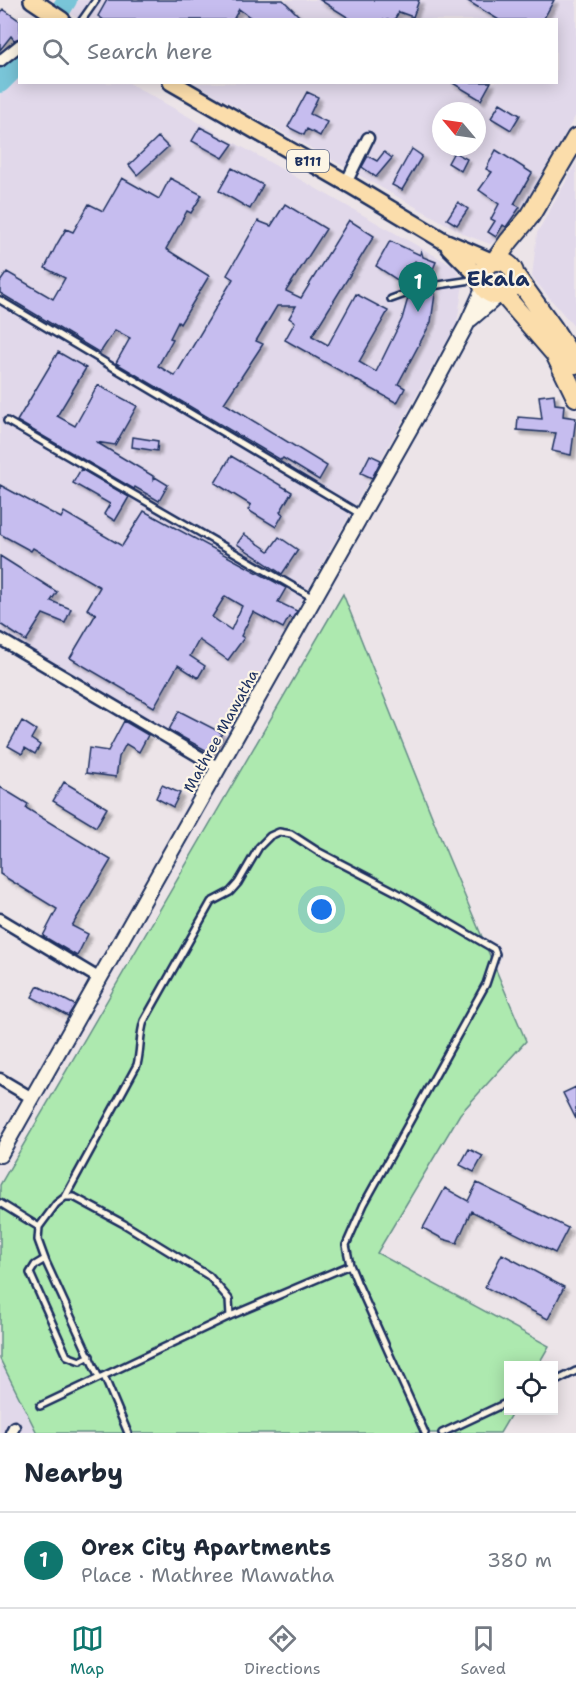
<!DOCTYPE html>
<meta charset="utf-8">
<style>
:root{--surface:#fff;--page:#f2f2f3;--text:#1f2937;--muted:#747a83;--line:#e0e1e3;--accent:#0f766e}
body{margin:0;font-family:"Shantell Sans",sans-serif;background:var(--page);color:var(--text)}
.controls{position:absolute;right:18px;bottom:18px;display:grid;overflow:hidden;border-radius:0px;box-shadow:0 3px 15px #0003}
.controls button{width:54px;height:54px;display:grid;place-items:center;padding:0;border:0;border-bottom:2px solid var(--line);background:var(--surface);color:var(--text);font:30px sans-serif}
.compass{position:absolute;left:432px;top:102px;width:54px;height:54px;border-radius:50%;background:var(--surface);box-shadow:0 3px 15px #0003;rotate:299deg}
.you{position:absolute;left:322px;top:910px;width:21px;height:21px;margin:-15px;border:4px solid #fff;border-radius:50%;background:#1a73e8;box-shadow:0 0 0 9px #1a73e833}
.badge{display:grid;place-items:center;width:39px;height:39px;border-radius:50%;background:var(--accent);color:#fff;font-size:20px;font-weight:700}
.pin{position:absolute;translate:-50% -50px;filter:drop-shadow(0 2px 3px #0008)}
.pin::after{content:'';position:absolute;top:32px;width:21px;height:18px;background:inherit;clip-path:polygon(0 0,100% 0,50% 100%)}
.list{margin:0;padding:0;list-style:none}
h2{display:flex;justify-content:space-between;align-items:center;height:78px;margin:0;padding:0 24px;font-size:26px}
h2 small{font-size:20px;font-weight:400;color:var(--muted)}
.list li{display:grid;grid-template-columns:39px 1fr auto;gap:18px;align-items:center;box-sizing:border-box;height:96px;padding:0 24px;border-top:2px solid var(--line)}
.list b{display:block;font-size:22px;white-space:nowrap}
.list p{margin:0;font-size:20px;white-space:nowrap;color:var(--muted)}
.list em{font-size:20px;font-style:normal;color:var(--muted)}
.icon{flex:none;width:33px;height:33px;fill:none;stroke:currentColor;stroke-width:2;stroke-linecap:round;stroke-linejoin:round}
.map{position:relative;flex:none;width:576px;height:1433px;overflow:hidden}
.search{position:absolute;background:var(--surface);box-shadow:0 3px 15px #0003;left:18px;right:18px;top:18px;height:66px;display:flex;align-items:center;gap:15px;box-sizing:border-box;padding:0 21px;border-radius:0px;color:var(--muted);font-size:22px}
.sheet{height:174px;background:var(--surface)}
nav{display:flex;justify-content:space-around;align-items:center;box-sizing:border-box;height:84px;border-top:2px solid var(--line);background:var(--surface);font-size:16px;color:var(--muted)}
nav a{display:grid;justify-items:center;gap:3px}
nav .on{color:var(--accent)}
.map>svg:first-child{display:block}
.built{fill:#e1d8ea;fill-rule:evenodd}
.green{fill:#ade9af;stroke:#648c86;stroke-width:1.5}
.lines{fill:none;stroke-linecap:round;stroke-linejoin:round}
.river{stroke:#79c5d8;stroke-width:20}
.building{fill:#c6bdef;stroke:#1b2f5e;stroke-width:1.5;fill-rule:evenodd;filter:url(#shadow)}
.lane-casing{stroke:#1b2f5e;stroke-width:10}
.street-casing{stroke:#1b2f5e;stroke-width:15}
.secondary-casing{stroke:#1b2f5e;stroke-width:18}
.primary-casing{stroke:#1b2f5e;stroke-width:20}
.highway-casing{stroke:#1b2f5e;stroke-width:22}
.lane{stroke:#fcf5e5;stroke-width:5}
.street{stroke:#fcf5e5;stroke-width:10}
.secondary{stroke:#fcf5e5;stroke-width:14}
.primary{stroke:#fbddab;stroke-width:15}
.highway{stroke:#fbddab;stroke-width:18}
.labels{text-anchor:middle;stroke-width:4.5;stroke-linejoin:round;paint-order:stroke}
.shield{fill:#fcf5e5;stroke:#5e6a86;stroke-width:1.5}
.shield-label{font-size:14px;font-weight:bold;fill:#1b2f5e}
.street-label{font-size:15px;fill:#1b2f5e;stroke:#fcf5e5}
.district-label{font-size:21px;font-weight:bold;fill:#1b2f5e;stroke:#fcf5e5}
</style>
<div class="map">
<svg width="576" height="1433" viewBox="0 0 576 1433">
<defs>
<filter id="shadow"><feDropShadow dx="4" dy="4" stdDeviation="1.5" flood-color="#0004"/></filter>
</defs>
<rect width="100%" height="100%" fill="#ece4e8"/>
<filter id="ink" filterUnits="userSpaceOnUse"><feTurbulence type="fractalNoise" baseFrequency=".0167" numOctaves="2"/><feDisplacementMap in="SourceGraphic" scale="12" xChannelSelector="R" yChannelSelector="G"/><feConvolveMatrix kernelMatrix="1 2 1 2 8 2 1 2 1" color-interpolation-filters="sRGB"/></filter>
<g filter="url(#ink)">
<path class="built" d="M71 0H576V115L506 235 490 244 466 235 194 83 556 82V20H81L64 10ZM441 111H477V147H441Z
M19 69 20 82 129 83 455 267 463 284 457 323 213 759 0 633V89Z
M576 164V329L532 277 537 233Z
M0 1359 37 1433H0Z"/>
<path class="green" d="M343 594 447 854 526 1041 460 1114 377 1253 549 1346 538 1365 508 1366V1410L513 1411 500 1433H37L0 1359V1185Z"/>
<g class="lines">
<path class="river" d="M62 8 67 0
M0 83 20 63"/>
</g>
<path class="building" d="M107 0H283L303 20H254L239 9 233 20H104L98 16Z
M320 0H419L413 17 399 12 394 20H352Z
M466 0H554L543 20H499Z
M3 9 20 21V38L14 40 11 36 0 50V14Z
M451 82H491L481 100Z
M307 92 318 97 310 114 327 122 320 136 307 129 304 135 288 127Z
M500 103 520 115 511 130 491 118Z
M200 127 233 144 223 158 192 141Z
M158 137 168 147 137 175 129 165Z
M412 149 422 156 402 190 392 185Z
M496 150 532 173 514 204 520 207 506 227 503 225 496 237 488 232 495 221 491 219 499 204 479 190 492 172 486 169Z
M384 152 392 158 376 177 362 167 368 156 377 161Z
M454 152 467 159 461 171 448 163Z
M232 168 263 185 250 209 219 191Z
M122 178 159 199 170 178 202 195 191 213 187 211 166 249 209 276 180 324 178 322 170 338 173 339 158 366 175 376 233 279 227 275 258 221 271 226 285 204 326 229 286 291 301 298 349 220 374 236 312 336 328 345 356 294 388 311 359 362 376 372 402 319 418 263 415 261 402 285 396 279 376 266 390 241 420 255 421 250 423 257 436 262 433 269 426 266 431 281 427 287 434 291 435 294 431 322 398 384 405 388 397 403 285 340 295 322 289 318 296 306H277L256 341 263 344 224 403 327 466 319 480 283 458 281 460 116 363 130 338 115 330 100 353 0 293V282L7 272 53 299 65 278 45 268 57 244 66 229 73 232 89 204 103 211Z
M458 202 468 209 457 225 447 219Z
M58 352 86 368 57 416 75 426 98 385 137 406 115 445 96 442 153 476V480L155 477 168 485 159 501 135 487 134 489 17 421Z
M554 394 555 404 564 405 563 416 576 418 571 455 552 451 556 433 517 430 518 417 542 419 539 396Z
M133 437 158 441 157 451 132 447Z
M370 455 381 460 372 478 361 473Z
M231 456 292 492 280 512 283 514 276 527 248 510 251 505 215 483Z
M81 469 129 497 115 521 104 514 110 504 73 483Z
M0 485 61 518 64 512 122 546 144 511 286 588 278 602 297 611 292 619 289 617 283 628 253 612 241 636 244 638 228 660 199 640 190 656 205 666 198 678 178 665 154 707 70 658 96 614 87 609 100 587 33 548 31 551 0 534ZM225 596 242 606 231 630 212 617Z
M244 534 269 551 279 537 298 550 282 574 237 544Z
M0 556 57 592 51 601 71 609 65 623 43 614 26 641 0 624Z
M179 711 222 733 211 753 169 730Z
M22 721 36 730 31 739 40 745 35 754 25 748 22 754 8 746Z
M124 721 148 735 139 752 126 744 119 757 116 777 86 773 89 748 108 751Z
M64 782 107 808 96 827 53 801Z
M162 785 180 793 173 807 156 798Z
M0 787 28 804 26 808 111 860 72 926 88 934 77 956 43 936 57 909 0 874Z
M38 986 75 1005 68 1016 32 997Z
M576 1087V1119L563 1093Z
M469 1149 483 1156 474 1172 460 1165Z
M477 1183 568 1228 555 1253 471 1211 457 1243 443 1239 423 1228 445 1188 468 1201Z
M502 1254 564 1287 548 1319 485 1287Z"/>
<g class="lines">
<g class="lane-casing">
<path id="lane" d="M82 20 96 0
M432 286 478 279
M391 299 405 294
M0 300 360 514
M7 421 313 598
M65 1197 137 1065C141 1050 139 1036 144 1021L211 902 230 892 238 883 259 847 270 836 279 832 291 834 319 852 396 892 494 949 496 954 486 984 364 1204 346 1245 350 1265 357 1282 425 1433
M0 1203 39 1227 56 1204 65 1197H74L124 1224 209 1276 229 1299 230 1316 40 1406
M39 1227 38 1240 46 1262 99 1378
M45 1259 35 1265 30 1273 67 1356 80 1361 90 1356
M230 1316 350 1265
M104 1376 128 1433
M554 1382 576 1371
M442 1433 508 1402"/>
</g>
<g class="street-casing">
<path id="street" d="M0 61 20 45
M346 183 368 138
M0 639 219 768
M0 919 100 979
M0 1079 32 1098
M11 1433 14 1427"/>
</g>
<g class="secondary-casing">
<path id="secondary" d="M471 319 499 295
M0 1155 420 411 468 322 484 287"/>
</g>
<g class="primary-casing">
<path id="primary" d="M32 0 62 20
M171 82 352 186 444 241 493 262
M449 247 481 279"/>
</g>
<g class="highway-casing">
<path id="highway" d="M495 261 509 241 530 216 576 138
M481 278a17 17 0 1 1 34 0a17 17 0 1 1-34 0Z
M515 275 553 328 576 364
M503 294 555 354 576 397"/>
</g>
<use href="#lane" class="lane"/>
<use href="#street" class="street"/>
<use href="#secondary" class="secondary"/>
<use href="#primary" class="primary"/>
<use href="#highway" class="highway"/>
</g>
</g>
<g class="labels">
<rect class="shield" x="287" y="150" width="42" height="22" rx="4.5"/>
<g class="shield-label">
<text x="308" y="166">B111</text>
</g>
<g class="street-label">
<text transform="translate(221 731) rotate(-61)" y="5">Mathree Mawatha</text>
</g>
<g class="district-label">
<text x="498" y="286">Ekala</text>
</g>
</g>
</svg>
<div class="controls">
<button><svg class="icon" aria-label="locate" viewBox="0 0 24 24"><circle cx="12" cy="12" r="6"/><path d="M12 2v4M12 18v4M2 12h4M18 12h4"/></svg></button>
</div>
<svg class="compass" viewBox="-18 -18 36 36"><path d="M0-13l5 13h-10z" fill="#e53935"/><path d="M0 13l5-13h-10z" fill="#747a83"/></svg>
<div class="you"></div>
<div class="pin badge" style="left:418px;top:312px">1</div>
<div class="search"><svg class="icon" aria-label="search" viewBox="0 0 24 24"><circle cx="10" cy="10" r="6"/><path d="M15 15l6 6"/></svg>Search here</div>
</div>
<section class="sheet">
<h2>Nearby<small></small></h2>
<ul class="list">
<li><span class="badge">1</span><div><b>Orex City Apartments</b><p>Place · Mathree Mawatha</p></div><em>380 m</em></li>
</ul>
</section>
<nav>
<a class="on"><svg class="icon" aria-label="map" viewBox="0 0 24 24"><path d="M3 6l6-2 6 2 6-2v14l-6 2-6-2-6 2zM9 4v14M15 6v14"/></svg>Map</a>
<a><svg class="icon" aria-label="directions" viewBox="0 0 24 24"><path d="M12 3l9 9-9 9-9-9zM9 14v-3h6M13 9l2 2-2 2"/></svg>Directions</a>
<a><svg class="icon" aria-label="saved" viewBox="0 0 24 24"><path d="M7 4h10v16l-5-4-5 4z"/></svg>Saved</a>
</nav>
